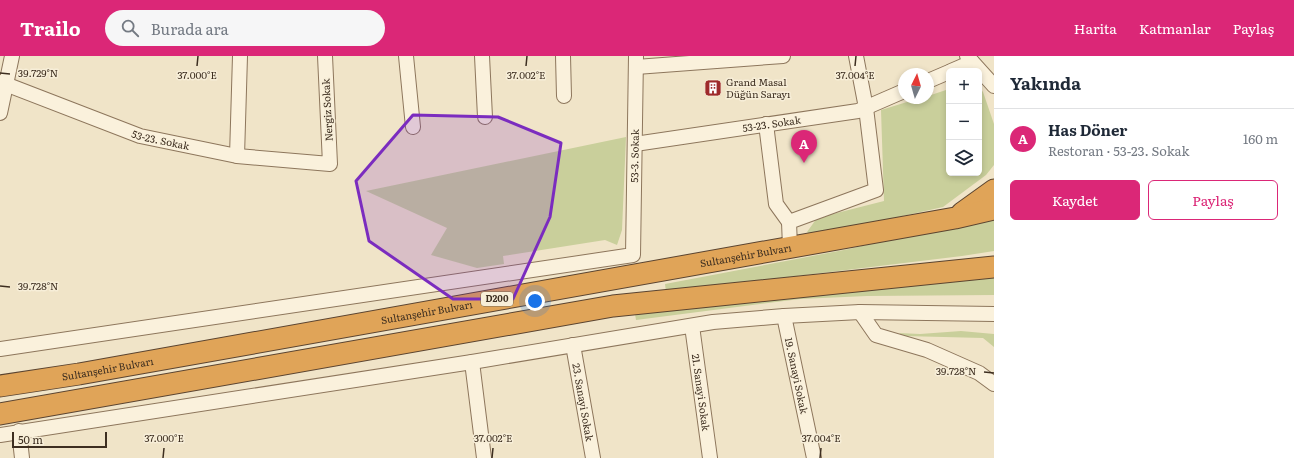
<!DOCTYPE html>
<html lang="tr">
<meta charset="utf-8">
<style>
:root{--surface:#fff;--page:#f6f6f7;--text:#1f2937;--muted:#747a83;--line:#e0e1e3;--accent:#db2777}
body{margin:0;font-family:Literata,serif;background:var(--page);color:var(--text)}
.controls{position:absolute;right:12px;top:12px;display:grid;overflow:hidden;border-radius:6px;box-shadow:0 2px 6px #0003}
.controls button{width:36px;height:36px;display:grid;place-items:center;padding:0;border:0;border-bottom:1px solid var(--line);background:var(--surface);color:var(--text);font:20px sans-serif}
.compass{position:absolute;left:898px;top:12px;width:36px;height:36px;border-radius:50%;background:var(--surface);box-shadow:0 2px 6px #0003;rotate:5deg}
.scale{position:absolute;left:12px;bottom:10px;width:95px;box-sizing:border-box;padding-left:4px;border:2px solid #3d2e20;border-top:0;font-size:11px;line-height:14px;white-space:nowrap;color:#3d2e20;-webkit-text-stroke:3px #f7eed8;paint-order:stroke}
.you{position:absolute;left:535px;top:245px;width:14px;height:14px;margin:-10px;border:3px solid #fff;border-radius:50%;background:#1a73e8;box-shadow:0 0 0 6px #1a73e833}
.badge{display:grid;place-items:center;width:26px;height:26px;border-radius:50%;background:var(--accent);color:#fff;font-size:13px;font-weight:700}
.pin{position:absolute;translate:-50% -33px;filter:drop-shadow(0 1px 2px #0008)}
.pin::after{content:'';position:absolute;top:21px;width:14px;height:12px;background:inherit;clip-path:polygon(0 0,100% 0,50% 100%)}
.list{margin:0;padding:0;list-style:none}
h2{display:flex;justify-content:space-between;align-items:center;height:52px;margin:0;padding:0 16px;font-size:17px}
h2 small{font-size:13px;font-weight:400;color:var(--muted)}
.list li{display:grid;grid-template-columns:26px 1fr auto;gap:12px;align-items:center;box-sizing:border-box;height:60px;padding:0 16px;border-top:1px solid var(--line)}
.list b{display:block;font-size:15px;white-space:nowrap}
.list p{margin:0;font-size:13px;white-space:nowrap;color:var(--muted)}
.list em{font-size:13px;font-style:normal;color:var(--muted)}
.actions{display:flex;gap:8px;padding:12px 16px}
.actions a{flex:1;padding:9px 0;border:1px solid var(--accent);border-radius:6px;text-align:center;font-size:14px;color:var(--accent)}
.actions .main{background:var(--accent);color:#fff}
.icon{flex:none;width:22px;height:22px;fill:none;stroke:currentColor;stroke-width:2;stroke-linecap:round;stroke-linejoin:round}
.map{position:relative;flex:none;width:994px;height:402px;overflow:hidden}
header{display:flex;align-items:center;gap:24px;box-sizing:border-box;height:56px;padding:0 20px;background:var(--accent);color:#fff}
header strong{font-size:19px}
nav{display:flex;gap:22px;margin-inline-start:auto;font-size:14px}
.search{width:280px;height:36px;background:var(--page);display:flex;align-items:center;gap:10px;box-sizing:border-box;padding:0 14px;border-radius:22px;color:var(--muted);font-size:15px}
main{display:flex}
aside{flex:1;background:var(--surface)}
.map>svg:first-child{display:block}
.green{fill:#c9cf9b}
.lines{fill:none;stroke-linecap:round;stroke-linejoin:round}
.minor-casing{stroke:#8d765c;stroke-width:16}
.highway-casing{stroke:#5b4430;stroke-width:23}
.minor{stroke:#faf1dc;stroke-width:14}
.highway{stroke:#e0a458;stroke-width:21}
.marked{fill:#7b2cbf;fill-opacity:0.2;stroke:#7b2cbf;stroke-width:3;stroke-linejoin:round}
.ticks{fill:none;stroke:#3d2e20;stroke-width:1.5}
.labels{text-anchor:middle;stroke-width:3;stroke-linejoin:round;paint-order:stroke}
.shield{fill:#f7eed8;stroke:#756857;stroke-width:1}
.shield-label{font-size:9px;font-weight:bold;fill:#3d2e20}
.poi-label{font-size:10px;fill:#3d2e20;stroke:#f7eed8;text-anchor:start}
.street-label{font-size:10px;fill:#3d2e20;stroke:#f7eed8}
.ticks-label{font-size:10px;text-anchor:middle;fill:#3d2e20;stroke:#f7eed8;stroke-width:3;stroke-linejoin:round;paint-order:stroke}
</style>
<header>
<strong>Trailo</strong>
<div class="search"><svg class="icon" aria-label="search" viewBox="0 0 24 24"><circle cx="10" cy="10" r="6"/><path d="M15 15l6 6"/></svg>Burada ara</div>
<nav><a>Harita</a><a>Katmanlar</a><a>Paylaş</a></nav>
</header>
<main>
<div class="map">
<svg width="994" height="402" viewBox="0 0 994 402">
<rect width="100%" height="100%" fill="#f0e4c8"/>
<path class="green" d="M979 31 983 36 994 68V109L986 119 943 151 813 180 807 176 817 162 884 145 881 54 920 42H928V40L949 33V117H979Z
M626 81 622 174 617 189 605 184 503 200 504 208 477 212 431 199 447 172 366 135Z
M994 159V195L962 200 666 236 665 228 849 193Z
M994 214V239L867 240 800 243 636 264 635 258Z
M961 275 994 278V291L983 282 904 280 899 277 920 278Z"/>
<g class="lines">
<g class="minor-casing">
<g id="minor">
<path d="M406 0 413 71"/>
<path d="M482 0 485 61"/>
<path d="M563 0 564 40"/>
<path d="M967 0 994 30"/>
<path d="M636 11 783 0"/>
<path d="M951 15 972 6"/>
<path d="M928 25 949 16"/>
<path id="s1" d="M0 26 140 80 237 100 330 108 325 0"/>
<path d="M0 57 12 0"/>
<path d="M766 68 776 148 789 166"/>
<path id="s2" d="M635 88 858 55 904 35"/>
<path d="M237 100 240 0"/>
<path d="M790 191 789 166 876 134 866 52 856 0"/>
<path d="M860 256 876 279 927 294 979 317 994 328"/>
<path id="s3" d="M784 260 814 402"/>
<path id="s4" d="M692 270 710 402"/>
<path id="s5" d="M573 289 593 402"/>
<path id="s6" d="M0 293 633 199 636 0"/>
<path d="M472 306 484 402"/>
<path d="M19 375 22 402"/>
<path d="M0 379 472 306 713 266 784 260 860 256 994 258"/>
</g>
</g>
<g class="highway-casing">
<g id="highway">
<path d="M962 157 994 134"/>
<path id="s7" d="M0 330 79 318 955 162 994 153"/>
<path d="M0 358 613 250 994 211"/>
</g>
</g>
<use href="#minor" class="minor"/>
<use href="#highway" class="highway"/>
</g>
<path class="marked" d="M413 59 498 61 561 87 550 161 513 243H453L369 185 356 125Z"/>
<path class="ticks" d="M197 10 198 0M526 10 527 0M855 10 856 0M0 17 10 18M0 230 10 231M984 316 994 317M163 402 164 392M492 402 493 392M820 402 821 392"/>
<defs>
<g id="building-square" transform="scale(0.9)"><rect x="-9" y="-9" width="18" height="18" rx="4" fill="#9e2a2b" stroke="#f7eed8"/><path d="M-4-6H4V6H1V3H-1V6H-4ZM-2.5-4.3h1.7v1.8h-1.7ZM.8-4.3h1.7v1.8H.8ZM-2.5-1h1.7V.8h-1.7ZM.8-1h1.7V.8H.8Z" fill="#fff"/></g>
</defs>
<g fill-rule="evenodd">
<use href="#building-square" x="713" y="32"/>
</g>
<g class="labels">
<rect class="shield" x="481" y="236" width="32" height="14" rx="3"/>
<g class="shield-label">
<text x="497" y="246">D200</text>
</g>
<g class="poi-label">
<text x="726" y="30">Grand Masal<tspan x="726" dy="12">Düğün Sarayı</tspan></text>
</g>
<g class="street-label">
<text transform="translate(327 54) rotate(-93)" y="4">Nergiz Sokak</text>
<text dy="4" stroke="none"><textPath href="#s2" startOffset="138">53-23. Sokak</textPath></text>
<text dy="4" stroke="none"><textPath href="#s1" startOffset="171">53-23. Sokak</textPath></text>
<text dy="4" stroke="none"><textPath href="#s6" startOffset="739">53-3. Sokak</textPath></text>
<text dy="4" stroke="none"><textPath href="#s7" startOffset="757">Sultanşehir Bulvarı</textPath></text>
<text dy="4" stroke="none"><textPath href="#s7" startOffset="433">Sultanşehir Bulvarı</textPath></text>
<text dy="4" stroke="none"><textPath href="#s7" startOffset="109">Sultanşehir Bulvarı</textPath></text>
<text dy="4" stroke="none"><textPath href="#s3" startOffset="61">19. Sanayi Sokak</textPath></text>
<text dy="4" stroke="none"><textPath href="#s4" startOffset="67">21. Sanayi Sokak</textPath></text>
<text dy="4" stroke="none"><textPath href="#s5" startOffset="58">23. Sanayi Sokak</textPath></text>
</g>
</g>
<g class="ticks-label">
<text x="38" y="21">39.729°N</text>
<text x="197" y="23">37.000°E</text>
<text x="526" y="23">37.002°E</text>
<text x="855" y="23">37.004°E</text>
<text x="38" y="234">39.728°N</text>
<text x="956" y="319">39.728°N</text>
<text x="164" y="386">37.000°E</text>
<text x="493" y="386">37.002°E</text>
<text x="821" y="386">37.004°E</text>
</g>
</svg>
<div class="controls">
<button>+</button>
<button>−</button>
<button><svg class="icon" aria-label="layers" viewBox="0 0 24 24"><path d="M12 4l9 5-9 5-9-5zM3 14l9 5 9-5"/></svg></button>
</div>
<svg class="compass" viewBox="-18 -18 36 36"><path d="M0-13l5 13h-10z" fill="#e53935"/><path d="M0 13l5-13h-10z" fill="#747a83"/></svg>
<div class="scale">50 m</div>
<div class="you"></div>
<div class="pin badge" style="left:804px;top:107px">A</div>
</div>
<aside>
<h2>Yakında<small></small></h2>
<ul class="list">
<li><span class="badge">A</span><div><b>Has Döner</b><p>Restoran · 53-23. Sokak</p></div><em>160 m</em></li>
</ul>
<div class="actions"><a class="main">Kaydet</a><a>Paylaş</a></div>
</aside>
</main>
